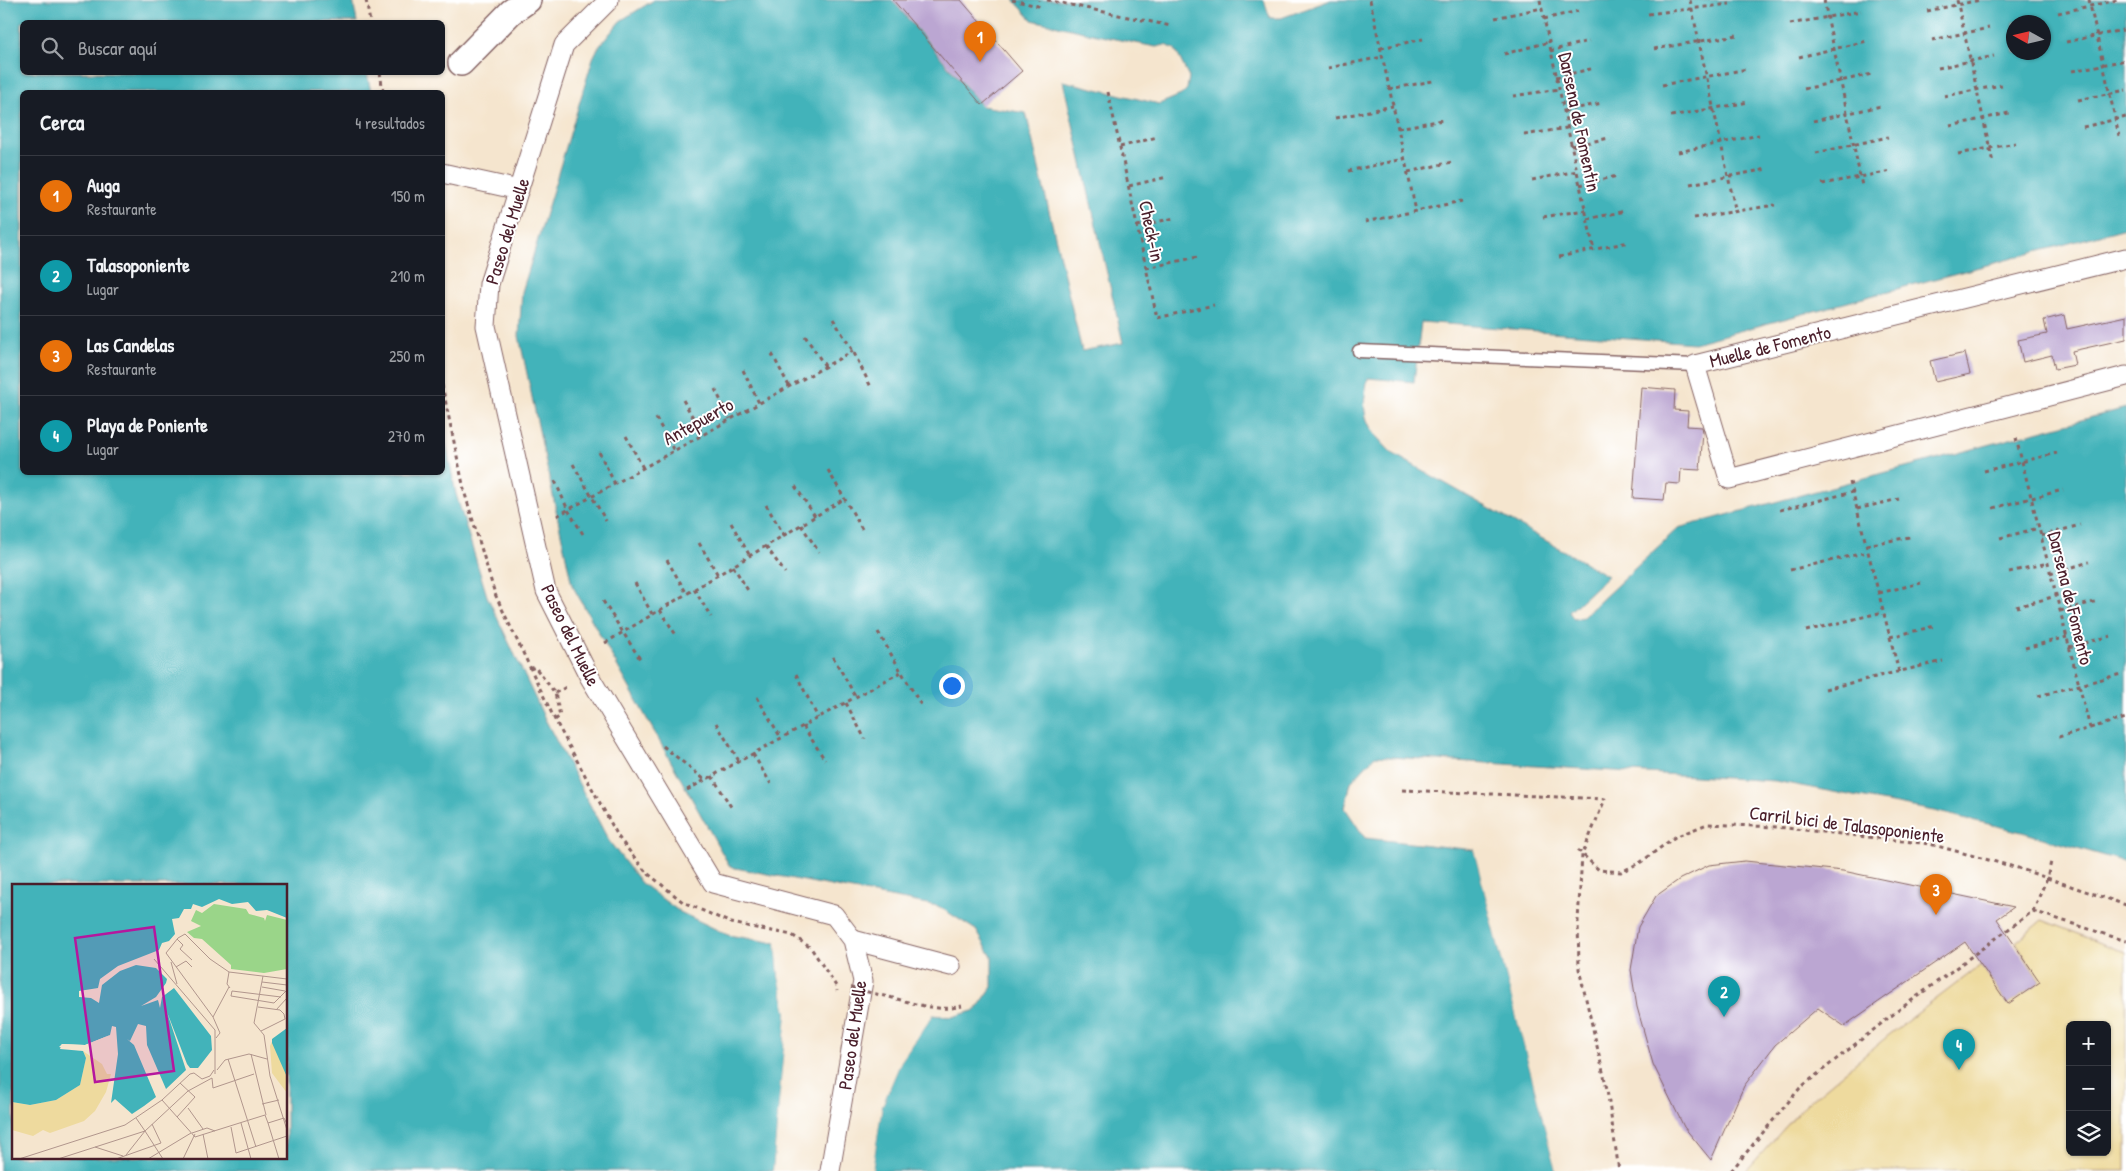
<!DOCTYPE html>
<html lang="es">
<meta charset="utf-8">
<style>
:root{--surface:#171b24;--page:#20242c;--text:#f1f3f6;--muted:#9ea1a6;--line:#363941;--accent:#ea580c}
body{margin:0;font-family:"Patrick Hand",sans-serif;background:var(--page);color:var(--text)}
.controls{position:absolute;right:15px;bottom:15px;display:grid;overflow:hidden;border-radius:8px;box-shadow:0 1px 4px #0004}
.controls button{width:45px;height:45px;display:grid;place-items:center;padding:0;border:0;border-bottom:1px solid var(--line);background:var(--surface);color:var(--text);font:25px sans-serif}
.compass{position:absolute;left:2006px;top:15px;width:45px;height:45px;border-radius:50%;background:var(--surface);box-shadow:0 1px 4px #0004;rotate:278deg}
.you{position:absolute;left:951px;top:685px;width:18px;height:18px;margin:-12px;border:4px solid #fff;border-radius:50%;background:#1a73e8;box-shadow:0 0 0 8px #1a73e833}
.badge{display:grid;place-items:center;width:32px;height:32px;border-radius:50%;background:var(--accent);color:#fff;font-size:16px;font-weight:700}
.pin{position:absolute;translate:-50% -41px;filter:drop-shadow(0 1px 2px #0008)}
.pin::after{content:'';position:absolute;top:26px;width:18px;height:15px;background:inherit;clip-path:polygon(0 0,100% 0,50% 100%)}
.list{margin:0;padding:0;list-style:none}
h2{display:flex;justify-content:space-between;align-items:center;height:65px;margin:0;padding:0 20px;font-size:21px}
h2 small{font-size:16px;font-weight:400;color:var(--muted)}
.list li{display:grid;grid-template-columns:32px 1fr auto;gap:15px;align-items:center;box-sizing:border-box;height:80px;padding:0 20px;border-top:1px solid var(--line)}
.list b{display:block;font-size:19px;white-space:nowrap}
.list p{margin:0;font-size:16px;white-space:nowrap;color:var(--muted)}
.list em{font-size:16px;font-style:normal;color:var(--muted)}
.icon{flex:none;width:28px;height:28px;fill:none;stroke:currentColor;stroke-width:2;stroke-linecap:round;stroke-linejoin:round}
.map{position:relative;flex:none;width:2126px;height:1171px;overflow:hidden}
.search{position:absolute;background:var(--surface);box-shadow:0 1px 4px #0004;left:20px;top:20px;width:425px;height:55px;display:flex;align-items:center;gap:12px;box-sizing:border-box;padding:0 18px;border-radius:8px;color:var(--muted);font-size:19px}
.panel{position:absolute;background:var(--surface);box-shadow:0 1px 4px #0004;left:20px;top:90px;width:425px;height:385px;border-radius:8px}
.map>svg:first-child{display:block}
.sand{fill:#eeda9e;stroke:#9c7c64;fill-rule:evenodd}
.water{fill:#42b3ba;stroke:#466972;fill-rule:evenodd}
.pier{fill:#f5e5ce}
.building{fill:#bba6d2}
.lines{fill:none;stroke-linecap:round;stroke-linejoin:round}
.service-casing{stroke:#866464;stroke-width:15}
.pedestrian-casing{stroke:#866464;stroke-width:21}
.minor-casing{stroke:#866464;stroke-width:28}
.path{stroke:#866464;stroke-width:3;stroke-dasharray:4 4;stroke-linecap:butt}
.service{stroke:#fff;stroke-width:12}
.pedestrian{stroke:#fff;stroke-width:19}
.minor{stroke:#fff;stroke-width:25}
.path-bridge{stroke:#866464;stroke-width:3;stroke-dasharray:4 4;stroke-linecap:butt}
.labels{text-anchor:middle;stroke-width:4;stroke-linejoin:round;paint-order:stroke}
.street-label{font-size:19px;fill:#4a1f2b;stroke:#fff}
.inset-road{fill:none;stroke:#b1968d;stroke-width:1}
.view{fill:#b5179e;fill-opacity:0.15;stroke:#b5179e;stroke-width:2.5}
.inset-edge{fill:none;stroke:#4a1f2b;stroke-width:2.5}
</style>
<div class="map">
<svg width="2126" height="1171" viewBox="0 0 2126 1171">
<rect width="100%" height="100%" fill="#fff"/>
<filter id="ink" filterUnits="userSpaceOnUse"><feTurbulence type="fractalNoise" baseFrequency=".02" numOctaves="2"/><feDisplacementMap in="SourceGraphic" scale="10" xChannelSelector="R" yChannelSelector="G"/><feConvolveMatrix kernelMatrix="1 2 1 2 8 2 1 2 1" color-interpolation-filters="sRGB"/></filter>
<filter id="wash" filterUnits="userSpaceOnUse"><feTurbulence type="fractalNoise" baseFrequency=".0096" numOctaves="4" result="noise"/><feDisplacementMap in="SourceGraphic" scale="20" xChannelSelector="R" yChannelSelector="G"/><feGaussianBlur stdDeviation="1.12" result="paint"/><feColorMatrix in="noise" values="0 0 0 0 0 0 0 0 0 0 0 0 0 0 0 0 0 1.4 0 .05"/><feComposite in="paint" operator="in"/></filter>
<g filter="url(#wash)">
<rect width="100%" height="100%" fill="#f5e5ce"/>
<path class="sand" d="M2042 920 2126 953V1171H1746L1806 1104 1889 1035 1981 965 2008 1004 2040 982 2016 942ZM2070 1025H2107V1152H2070Z"/>
<path class="water" d="M0 0H353L357 22H22V72L367 73 371 92H22V472H442L443 430 456 494 487 596 546 721 609 841 641 883 680 912 728 935 776 943 779 977 787 1013 773 1171H0ZM14 885H286V1157H14Z
M654 0H892L982 106 1026 113 1082 351 1123 343 1063 81 1159 104 1181 95 1187 89 1189 77 1175 49 1165 45 1156 47 1110 38 1032 20 1014 0H1264L1270 18H1281L1331 0H2126V228L1694 343 1421 322 1414 382 1368 378C1360 416 1365 426 1392 453L1608 576 1569 612 1574 619 1583 617 1678 528 2126 408V862L2022 832 1934 811 1775 781 1375 756 1351 782 1345 808 1365 838 1474 850 1556 1171H872L882 1106 901 1061 933 1015 952 1017 976 1010 992 987V957L976 930 938 906 730 867 572 585 519 336 522 292 593 58 598 48 620 21ZM2014 22H2044V52H2014Z"/>
<path class="pier" d="M1474 850H1477L1559 1171H1556Z
M776 943 779 944 782 977 789 1013 775 1171H773L787 1013 779 977Z
M930 1015H933L901 1061 882 1106 872 1171H870L880 1105 899 1060Z"/>
<g id="blocks">
<path class="building" d="M893 0H961L1022 71 982 105Z
M2064 315 2067 329 2126 316V339L2072 351 2075 365 2055 369 2052 355 2023 362 2018 340 2047 334 2044 320Z
M1965 353 1970 374 1935 382 1930 361Z
M1641 387 1675 390 1674 410 1688 411 1687 426 1702 427 1703 432 1700 470 1681 469 1680 484 1666 483 1664 500 1633 498Z
M1745 861 1843 871 2014 907 1997 919 2040 982 2008 1004 1965 942 1844 1026 1818 1008 1775 1045 1744 1086 1711 1160 1684 1127 1653 1064 1637 1007 1631 970 1638 927 1656 896 1680 879 1709 865Z"/>
</g>
</g>
<g filter="url(#ink)">
<use href="#blocks" fill-opacity="0" stroke="#866464" stroke-width="1"/>
<g class="lines">
<g class="service-casing">
<path id="service" d="M1359 351 1695 365"/>
</g>
<g class="pedestrian-casing">
<path id="pedestrian" d="M609 0 564 45 489 284 486 326 546 591 589 676 713 883 834 915 853 940 863 981 830 1171
M442 173 519 190
M2126 258 1695 365 1729 479 2126 376
M853 940 951 966"/>
</g>
<g class="minor-casing">
<path id="minor" d="M461 63 511 12 528 0"/>
</g>
<path class="path" d="M366 0 370 22
M1012 0 1038 6 1039 0
M1047 0 1171 26
M1370 0 1416 211
M1540 0 1594 250
M1690 0 1736 213
M1824 0 1862 186
M1957 0 1993 163
M2089 0 2119 136
M1927 11 1980 0
M2058 13 2117 0
M1648 14 1730 4
M1495 18 1542 8
M1544 19 1578 11
M1790 24 1861 11
M1932 40 1989 28
M2066 42 2123 30
M1381 48 1423 39
M1654 49 1737 35
M1550 51 1589 41
M1504 54 1549 42
M1799 57 1867 41
M1328 68 1382 57
M1938 68 1994 56
M2072 71 2126 60
M380 72 383 92
M1556 77 1595 68
M1662 85 1747 69
M1389 89 1433 81
M1804 89 1872 74
M1108 92 1157 318 1214 305
M1513 96 1559 89
M1944 96 2002 85
M2078 100 2126 90
M1564 111 1602 103
M1671 116 1749 102
M1335 118 1393 106
M1813 121 1881 106
M1950 126 2009 113
M2083 127 2126 117
M1398 128 1443 120
M1524 135 1567 128
M1571 146 1609 138
M1120 147 1157 137
M1678 152 1759 135
M1816 153 1888 137
M1958 154 2016 143
M1348 171 1404 159
M1408 172 1452 162
M1532 180 1577 171
M1690 184 1767 169
M1822 184 1892 171
M1580 185 1617 176
M1129 186 1167 177
M1543 217 1585 210
M1694 218 1775 205
M1587 219 1626 211
M1365 222 1462 201
M1137 226 1175 218
M1559 257 1629 242
M1146 268 1198 257
M833 319 853 351 871 387
M805 336 825 366
M772 354 789 386
M743 370 759 403
M442 385 465 494 495 594 555 720 619 838 646 872 683 902 731 923 792 935 811 948 836 986 837 991
M715 389 730 419
M683 400 703 435
M656 418 674 451
M626 436 643 468
M2016 438 2090 728 2055 738
M599 452 615 484
M573 464 606 521
M828 470 862 529
M1984 471 2057 453
M555 481 568 510 583 534
M1850 482 1899 672
M795 486 815 516
M766 505 784 535
M1993 508 2063 490
M1857 509 1899 499
M1780 510 1853 492
M557 516 853 351
M731 523 750 556
M801 525 819 552
M2041 536 2080 525
M2000 538 2039 528
M699 543 718 575
M1866 545 1910 537
M766 546 785 573
M667 560 687 594
M733 566 749 592
M1790 570 1868 552
M2009 572 2048 563
M2050 574 2089 562
M635 583 652 614
M694 589 711 617
M1879 593 1921 583
M603 601 640 659
M2016 607 2056 596
M660 610 676 635
M2060 611 2098 601
M1806 631 1883 612
M878 632 921 705
M1890 637 1935 626
M605 643 844 499
M2069 647 2111 636
M2025 648 2067 637
M833 657 856 697
M530 669 535 667 555 693 560 716 555 720
M796 674 818 718
M1825 689 1943 661
M555 693 568 686
M2038 696 2121 674
M757 697 781 738
M846 703 865 739
M716 723 739 761
M803 726 825 760
M2090 728 2126 718
M663 746 705 780
M753 754 771 784
M712 776 733 810
M687 790 901 672
M1402 790 1605 799 1582 855 1578 921 1579 969 1607 1089 1619 1171
M1578 850 1599 870 1621 872 1641 862 1675 837 1707 824 1777 827 1930 844 2018 868 2126 905
M2033 911 2126 941
M897 999C920 1005 940 1012 962 1006
M1731 1171 1800 1088 1896 1012 2033 911 2047 878 2051 862"/>
<use href="#service" class="service"/>
<use href="#pedestrian" class="pedestrian"/>
<use href="#minor" class="minor"/>
<path class="path-bridge" d="M851 988 897 999"/>
</g>
</g>
<g class="labels">
<g class="street-label">
<text transform="translate(1580 122) rotate(78)" y="7">Darsena de Fomentin</text>
<text transform="translate(507 231) rotate(-73)" y="7">Paseo del Muelle</text>
<text transform="translate(1152 231) rotate(78)" y="7">Check-in</text>
<text transform="translate(1770 346) rotate(-14)" y="7">Muelle de Fomento</text>
<text transform="translate(698 421) rotate(-29)" y="7">Antepuerto</text>
<text transform="translate(2071 598) rotate(76)" y="7">Darsena de Fomento</text>
<text transform="translate(571 635) rotate(64)" y="7">Paseo del Muelle</text>
<text transform="translate(1847 824) rotate(7)" y="7">Carril bici de Talasoponiente</text>
<text transform="translate(852 1035) rotate(-82)" y="7">Paseo del Muelle</text>
</g>
</g>
<g transform="translate(12 884)">
<rect width="275" height="275" fill="#f5e5ce"/>
<path d="M202 20 234 25 237 30 252 34 253 37 255 31 275 36V85L252 89 219 85V81L190 55 182 54 175 48 189 42 179 37 184 26 190 29Z" fill="#9ad589"/>
<path d="M262 153 275 170V209L260 189 258 162ZM71 167 90 180 95 190H99L94 208 83 227 72 237 38 249 31 246 21 252 0 246V218L18 221 44 216 68 201 74 174Z" fill="#eeda9e"/>
<path d="M0 0H275V34L255 26 244 27 236 18 220 20 207 15 190 23 181 20 179 25H172L167 34 160 35 163 50 157 57 150 59 147 66 106 82 88 95 86 104 67 107V113L79 114 87 119 90 101 108 87 124 81 144 84 155 95 154 99 144 113 129 122 146 116 148 124 150 113 162 104 199 152 200 166 186 184H178L175 180 155 128 174 186 154 205 135 161 134 142 126 140 118 157 115 155 122 161 144 213 132 222 120 230 103 215 99 219 106 170 104 143 100 142 98 151 73 161 50 160 48 165 71 167 74 174 68 201 44 216 18 221 0 218ZM275 144V193L260 159V155Z" fill="#42b3ba"/>
<path d="M98 151 73 164 49 163 71 167 47 163 50 160 73 161Z" fill="#f5e5ce"/>
<path class="inset-road" d="M165 55 171 61 168 65 180 76M142 75 203 146V190M159 78 165 100M164 83 174 77 180 83M217 88 215 100 218 104M251 92 242 139 252 151 258 192 275 246M250 98 275 101M250 103 273 107M220 107 219 112 262 119 275 106M220 107 269 113M246 123 268 126 272 130M264 126 275 114M201 133 217 103M249 147 273 135 272 130M204 154 208 149 201 133 154 69 166 54 173 50 198 75 217 88 275 95M239 170 254 231M216 175 244 263M205 186 213 176 237 170 255 175M182 189 190 195 198 192 202 186M200 194 201 204 242 190M150 216 178 190 182 189M250 220 267 216M176 224 191 245M165 233 183 213 168 199M124 234 133 247M229 239 239 275M256 239 267 275M219 243 224 269 275 252M180 249 195 244 203 247M191 250 196 275M183 253 253 231 256 239 272 234 275 240M83 263 111 272M114 271 133 247 176 207 200 194M7 275 113 241 150 216 183 253M46 275 133 247 151 275M104 275 149 259 140 240M136 275 179 249M171 275 183 250"/>
<path class="view" d="M142 43 162 187 83 198 63 54Z"/>
<rect width="275" height="275" class="inset-edge"/>
</g>
</svg>
<div class="controls">
<button>+</button>
<button>−</button>
<button><svg class="icon" aria-label="layers" viewBox="0 0 24 24"><path d="M12 4l9 5-9 5-9-5zM3 14l9 5 9-5"/></svg></button>
</div>
<svg class="compass" viewBox="-18 -18 36 36"><path d="M0-13l5 13h-10z" fill="#e53935"/><path d="M0 13l5-13h-10z" fill="#9ea1a6"/></svg>
<div class="you"></div>
<div class="pin badge" style="left:980px;top:62px;background:#e8710a">1</div>
<div class="pin badge" style="left:1724px;top:1017px;background:#0f9aa8">2</div>
<div class="pin badge" style="left:1936px;top:915px;background:#e8710a">3</div>
<div class="pin badge" style="left:1959px;top:1070px;background:#0f9aa8">4</div>
<div class="search"><svg class="icon" aria-label="search" viewBox="0 0 24 24"><circle cx="10" cy="10" r="6"/><path d="M15 15l6 6"/></svg>Buscar aquí</div>
<section class="panel">
<h2>Cerca<small>4 resultados</small></h2>
<ul class="list">
<li><span class="badge" style="background:#e8710a">1</span><div><b>Auga</b><p>Restaurante</p></div><em>150 m</em></li>
<li><span class="badge" style="background:#0f9aa8">2</span><div><b>Talasoponiente</b><p>Lugar</p></div><em>210 m</em></li>
<li><span class="badge" style="background:#e8710a">3</span><div><b>Las Candelas</b><p>Restaurante</p></div><em>250 m</em></li>
<li><span class="badge" style="background:#0f9aa8">4</span><div><b>Playa de Poniente</b><p>Lugar</p></div><em>270 m</em></li>
</ul>
</section>
</div>
